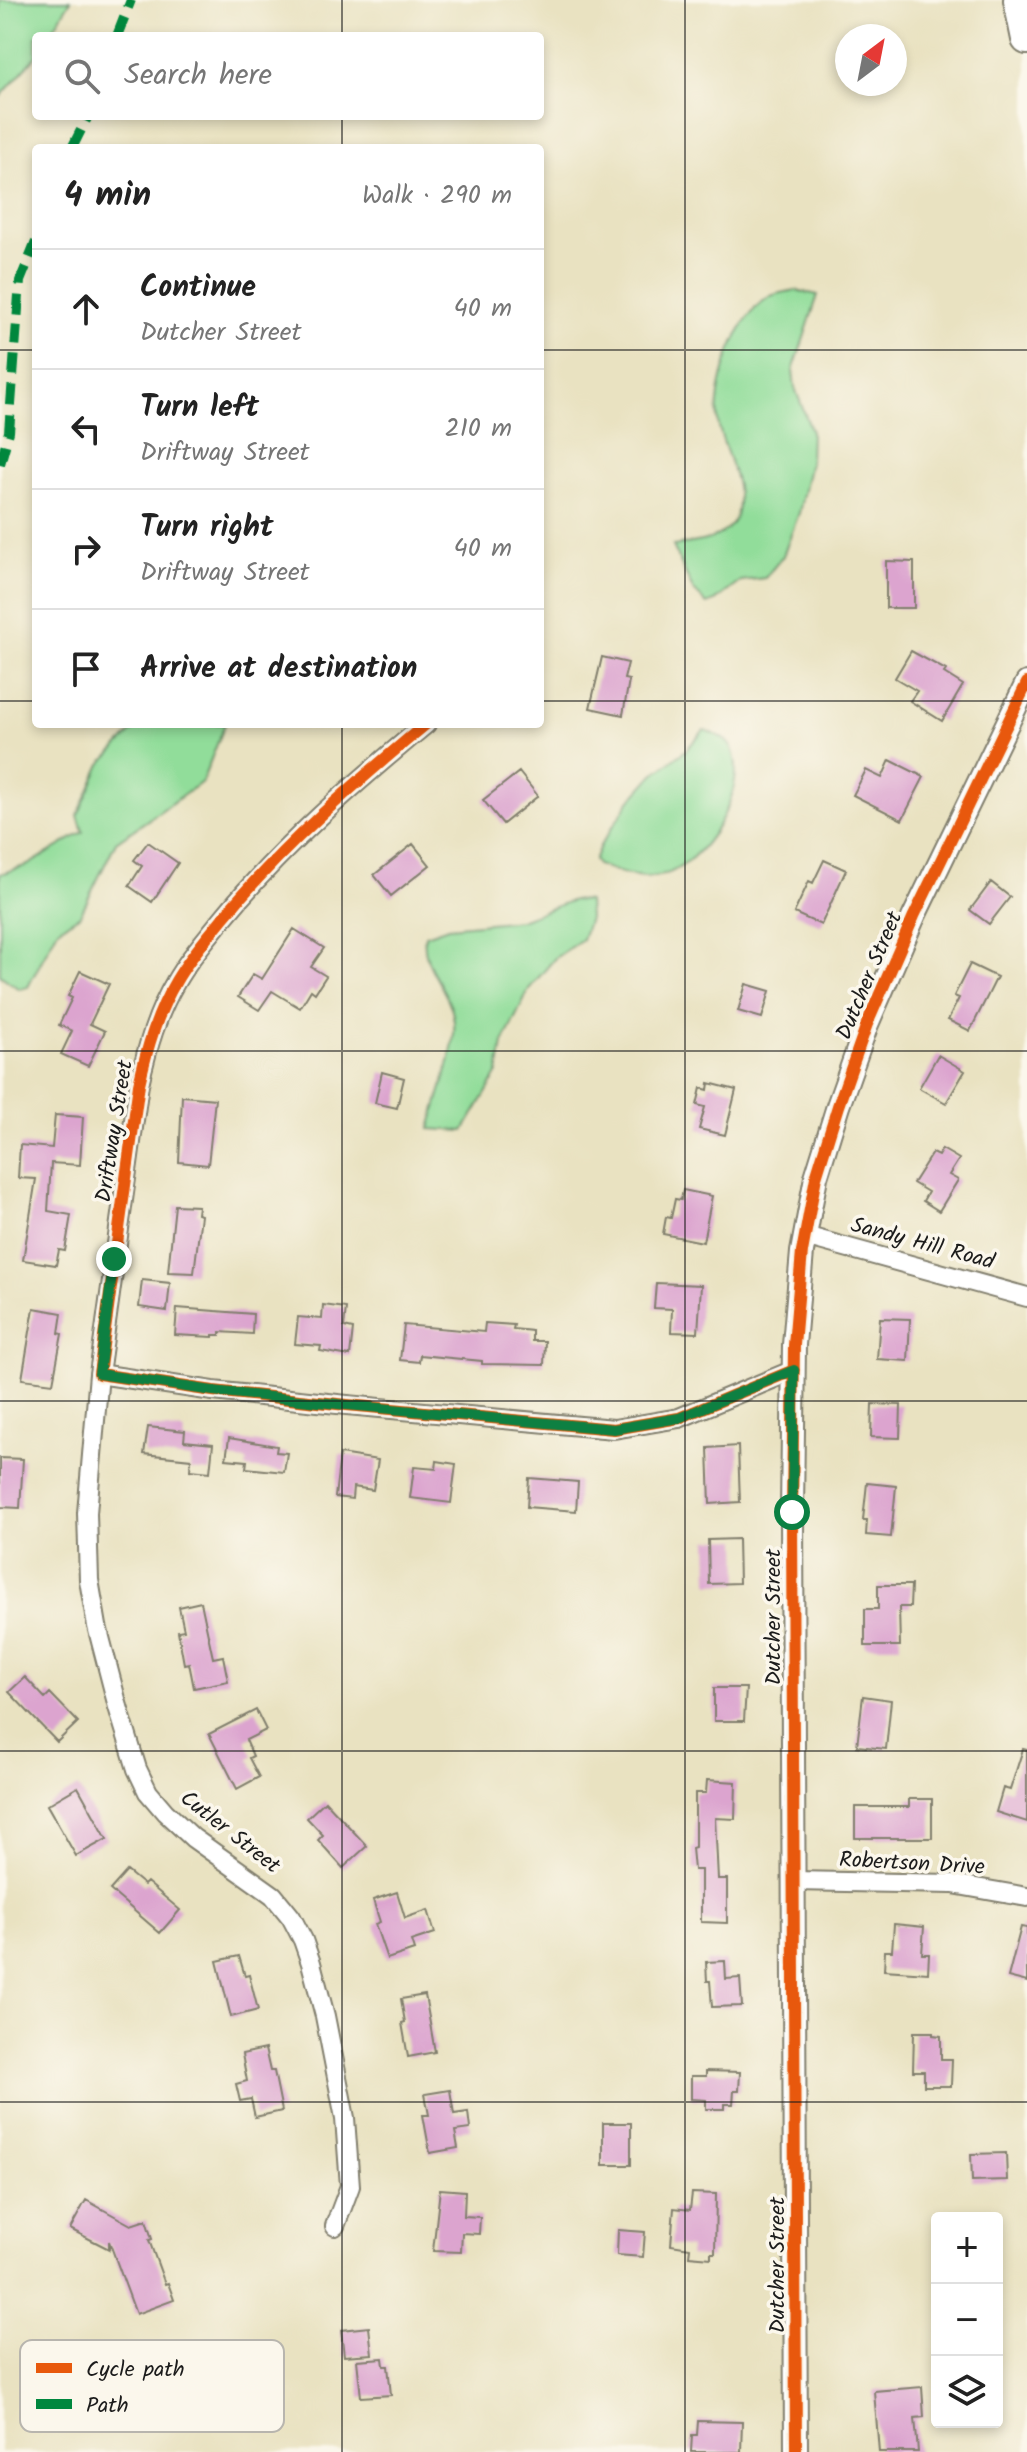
<!DOCTYPE html>
<meta charset="utf-8">
<style>
:root{--surface:#fff;--page:#f6f6f6;--text:#222;--muted:#767676;--line:#e0e0e0}
body{margin:0;font-family:Kalam,sans-serif;background:var(--page);color:var(--text)}
.controls{position:absolute;right:24px;bottom:24px;display:grid;overflow:hidden;border-radius:8px;box-shadow:0 4px 12px #0003}
.controls button{width:72px;height:72px;display:grid;place-items:center;padding:0;border:0;border-bottom:2px solid var(--line);background:var(--surface);color:var(--text);font:40px sans-serif}
.compass{position:absolute;left:835px;top:24px;width:72px;height:72px;border-radius:50%;background:var(--surface);box-shadow:0 4px 12px #0003;rotate:32deg}
.stop{position:absolute;width:24px;height:24px;margin:-18px;border:6px solid #0b8043;border-radius:50%;background:#fff}
.stop.end{background:#0b8043;border-color:#fff;box-shadow:0 2px 8px #0008}
.list{margin:0;padding:0;list-style:none}
h2{display:flex;justify-content:space-between;align-items:center;height:104px;margin:0;padding:0 32px;font-size:34px}
h2 small{font-size:26px;font-weight:400;color:var(--muted)}
.list li{display:grid;grid-template-columns:52px 1fr auto;gap:24px;align-items:center;box-sizing:border-box;height:120px;padding:0 32px;border-top:2px solid var(--line)}
.list b{display:block;font-size:30px;white-space:nowrap}
.list p{margin:0;font-size:26px;white-space:nowrap;color:var(--muted)}
.list em{font-size:26px;font-style:normal;color:var(--muted)}
.icon{flex:none;width:44px;height:44px;fill:none;stroke:currentColor;stroke-width:2;stroke-linecap:round;stroke-linejoin:round}
.map{position:relative;flex:none;width:1027px;height:2452px;overflow:hidden}
.search{position:absolute;background:var(--surface);box-shadow:0 4px 12px #0003;left:32px;top:32px;width:512px;height:88px;display:flex;align-items:center;gap:20px;box-sizing:border-box;padding:0 28px;border-radius:8px;color:var(--muted);font-size:30px}
.panel{position:absolute;background:var(--surface);box-shadow:0 4px 12px #0003;left:32px;top:144px;width:512px;height:584px;border-radius:8px}
.map>svg:first-child{display:block}
.green{fill:#91dd9a;stroke:#567c5b;stroke-width:2}
.building{fill:#dca4cf}
.lines{fill:none;stroke-linecap:round;stroke-linejoin:round}
.minor-casing{stroke:#827f6e;stroke-width:22}
.tertiary-casing{stroke:#827f6e;stroke-width:26}
.primary-casing{stroke:#827f6e;stroke-width:34}
.minor{stroke:#fff;stroke-width:18}
.tertiary{stroke:#fff;stroke-width:22}
.primary{stroke:#fff;stroke-width:30}
.quiet{stroke:#00873e;stroke-width:10;stroke-dasharray:20 10;stroke-linecap:butt}
.cycleway-casing{stroke:#fbf7ec;stroke-width:17}
.cycleway{stroke:#e8590c;stroke-width:12}
.route{stroke:#0b8043;stroke-width:10}
.grid{fill:none;stroke:#1c1c1c;stroke-width:2;stroke-opacity:0.55}
.labels{text-anchor:middle;stroke-width:7;stroke-linejoin:round;paint-order:stroke}
.street-label{font-size:22px;fill:#1c1c1c;stroke:#fbf7ec}
.key{fill:#fbf7ec;stroke:#b8b5ae;stroke-width:2}
.key-label{font-size:22px;fill:#1c1c1c}
</style>
<div class="map">
<svg width="1027" height="2452" viewBox="0 0 1027 2452">
<rect width="100%" height="100%" fill="#fbf7ec"/>
<filter id="ink" filterUnits="userSpaceOnUse"><feTurbulence type="fractalNoise" baseFrequency=".0125" numOctaves="2"/><feDisplacementMap in="SourceGraphic" scale="16" xChannelSelector="R" yChannelSelector="G"/><feConvolveMatrix kernelMatrix="1 2 1 2 8 2 1 2 1" color-interpolation-filters="sRGB"/></filter>
<filter id="wash" filterUnits="userSpaceOnUse"><feTurbulence type="fractalNoise" baseFrequency=".006" numOctaves="4" result="noise"/><feDisplacementMap in="SourceGraphic" scale="32" xChannelSelector="R" yChannelSelector="G"/><feGaussianBlur stdDeviation="1.8" result="paint"/><feColorMatrix in="noise" values="0 0 0 0 0 0 0 0 0 0 0 0 0 0 0 0 0 1.4 0 .05"/><feComposite in="paint" operator="in"/></filter>
<g filter="url(#wash)">
<rect width="100%" height="100%" fill="#e9e2c1"/>
<path class="green" d="M0 0H71L49 36H36V56L0 97Z
M795 290 818 295 793 371 795 388 811 430 810 462 799 513 783 556 765 578 741 581 715 601 707 604 693 590 673 546C695 542 727 541 736 516 745 487 725 454 719 427 711 391 737 312 771 296 778 293 788 292 795 290Z
M140 724H225L202 782 116 842 80 915 58 929 28 987 19 989 0 975V874L28 865 83 832 78 815 101 764Z
M704 730C715 734 729 739 733 751 748 793 703 864 663 875 640 881 618 872 597 865L594 860 600 846 629 802 654 774 686 750Z
M573 900 588 901 589 918 582 939 555 958 529 989 503 1043 498 1073 464 1131 430 1129C437 1101 457 1048 454 1021 451 989 420 968 425 935L448 927 520 920Z"/>
<g id="blocks">
<path class="building" d="M886 561 914 562V608H886Z
M911 651 946 670 944 673 963 685 942 721 910 701 917 691 895 678Z
M602 657 628 663 624 679 629 680 623 715 590 708Z
M890 760 924 777 902 820 853 795 866 770 882 778Z
M519 772 538 796 503 824 483 800Z
M148 842 178 863 152 902 129 886 142 866 134 860Z
M413 844 430 865 391 896 374 875Z
M824 860 846 870 821 925 794 913 809 881 813 883Z
M991 882 1010 897 989 924 970 910Z
M294 929 324 948 311 967 326 976 315 993 311 990 300 1008 272 991 259 1010 238 997 253 974 262 979Z
M970 964 997 977 970 1031 948 1020 959 998 954 996Z
M80 971 109 984 90 1024 105 1031 88 1066 61 1054 72 1031 59 1025 72 998 68 996Z
M746 984 770 991 762 1018 738 1011Z
M938 1055 965 1071 946 1103 919 1088Z
M382 1072 404 1078 397 1108 375 1103Z
M709 1083 736 1090 725 1135 699 1129 705 1107 697 1105 701 1088 708 1090Z
M182 1096 215 1099 208 1165 179 1162Z
M55 1115 83 1117 80 1165 51 1163 48 1211 71 1215 65 1251 59 1250 56 1265 23 1260 36 1179 18 1178 20 1145 52 1148Z
M942 1149 959 1159 949 1175 958 1180 939 1211 923 1201 928 1192 913 1183 932 1153 938 1156Z
M683 1190 712 1196 703 1242 663 1234 666 1217 671 1218 675 1199 681 1200Z
M175 1205 198 1206 197 1214 201 1215 194 1273 168 1272Z
M142 1280 170 1283 167 1311 139 1307Z
M656 1283 701 1285 698 1333 671 1332 672 1309 654 1308Z
M323 1305 346 1308 344 1327 353 1329 350 1356 320 1351 321 1346 295 1344 298 1317 322 1319Z
M34 1308 62 1313 59 1333 62 1334 53 1383 22 1379Z
M177 1308 253 1314 252 1334 220 1332V1335H213V1337L175 1335Z
M880 1318 910 1319 908 1361 877 1359Z
M485 1323 514 1325 513 1329 532 1331V1341H545L544 1365 482 1364V1361L420 1355 419 1362 400 1360 404 1325 484 1332Z
M872 1404 901 1405 900 1438 871 1437Z
M148 1427 185 1431 184 1441 213 1444 210 1472 190 1470 191 1459 144 1454Z
M229 1438 277 1446 276 1452 287 1453 284 1472 246 1468 247 1461 226 1459Z
M738 1446 740 1502 710 1504 708 1448Z
M340 1454 378 1460 373 1490 353 1487 352 1499 335 1497Z
M0 1458 23 1459 20 1508 0 1507Z
M437 1461 456 1464 451 1503 410 1498 414 1467 436 1469Z
M529 1478 578 1482 576 1511 527 1507Z
M867 1483 896 1486 891 1537 866 1535 867 1520H863Z
M738 1539 739 1583 709 1584 708 1540Z
M878 1585H911L910 1607H899L900 1646H865V1609H878Z
M201 1602 213 1658 223 1656 228 1681 194 1688 189 1663 184 1664 178 1631 184 1630 179 1607Z
M25 1677 45 1698 50 1693 78 1722 57 1742 9 1692Z
M714 1688H746L744 1721H714Z
M863 1696 891 1700 886 1749 857 1746Z
M256 1710 266 1730 246 1740 253 1756 249 1758 259 1777 237 1789 209 1734Z
M1023 1749 1027 1750V1822L996 1812 1003 1788 1010 1790Z
M707 1780 736 1782 735 1819 715 1818 718 1879H727V1923L701 1922V1870H694L692 1848 695 1847V1793H706Z
M78 1787 107 1839 76 1856 47 1805Z
M909 1799H932V1838H855V1807H909Z
M325 1801 367 1846 343 1868 318 1840 323 1835 307 1818Z
M127 1871 144 1885 147 1882 180 1910 160 1933 110 1890Z
M397 1892 405 1918 428 1910 435 1933 411 1941 414 1950 387 1959 375 1924 380 1922 373 1900Z
M894 1924 924 1927 922 1954H929L928 1973 884 1970 885 1951H892Z
M1021 1927 1027 1928V1982L1008 1977Z
M239 1956 245 1976 249 1975 258 2010 231 2017 217 1961Z
M725 1961 726 1979 740 1978 742 2006 712 2007 710 1981H707L706 1962Z
M425 1995 435 2052 408 2057 402 2023 405 2022 401 1999Z
M914 2032H933V2035L941 2036V2059H952L951 2086H924V2071H913Z
M265 2049 270 2071H274L282 2111 255 2117 251 2099 240 2101 236 2084 247 2081 242 2054Z
M706 2071 740 2072 739 2091H734L733 2104H724V2109H706V2100L691 2099V2076H706Z
M450 2090 454 2114 468 2112 470 2129 455 2131 458 2148 430 2153 423 2115H429L425 2094Z
M603 2123H631V2165H603Z
M1006 2153 1007 2180 972 2181 971 2154Z
M440 2189 465 2191 464 2216 480 2217 479 2234 462 2233 461 2252 433 2251Z
M692 2193 716 2194 715 2253H711V2258L689 2256 690 2248 671 2245 674 2208 690 2210Z
M86 2200 131 2225 146 2220 152 2239 149 2240 165 2284 168 2283 174 2300 136 2314 109 2241V2249L70 2229Z
M618 2230 645 2232 643 2257 617 2255Z
M369 2327 372 2354 344 2356 341 2330Z
M383 2358 384 2366H388L391 2395 361 2397 357 2360Z
M922 2387 924 2417 915 2418 918 2452H879L874 2391Z
M698 2421 742 2422 741 2452H691L692 2435H697Z"/>
</g>
</g>
<g filter="url(#ink)">
<use href="#blocks" fill-opacity="0" stroke="#827f6e" stroke-width="2"/>
<g class="lines">
<g class="minor-casing">
<path id="minor" d="M426 724C354 784 283 845 223 918 207 938 189 958 176 981 157 1013 147 1048 139 1084L99 1374 213 1391 347 1405 614 1429 679 1418 794 1370
M805 1236 1027 1297
M99 1374 87 1513 89 1580 97 1626 118 1707 137 1769 148 1792 165 1812 193 1838 273 1895 291 1917 303 1940 311 1963 325 2016 345 2118 350 2186 335 2226
M793 1881 953 1884 1027 1897"/>
</g>
<g class="tertiary-casing">
<path id="tertiary" d="M796 2452 792 1512 794 1345 802 1252 816 1177 838 1106 867 1024 914 916 1027 683"/>
</g>
<g class="primary-casing">
<path id="primary" d="M1019 0 1027 39"/>
</g>
<use href="#minor" class="minor"/>
<use href="#tertiary" class="tertiary"/>
<use href="#primary" class="primary"/>
<path class="quiet" d="M117 36 131 0
M72 148 88 116
M0 464 9 432 20 281 36 242"/>
<g class="cycleway-casing">
<path id="cycleway" d="M426 724C354 784 283 845 223 918 207 938 189 958 176 981 157 1013 147 1048 139 1084L99 1374 213 1391 347 1405 614 1429 679 1418 794 1370
M796 2452 792 1512 794 1345 802 1252 816 1177 838 1106 867 1024 914 916 1027 683"/>
</g>
<use href="#cycleway" class="cycleway"/>
</g>
</g>
<g class="lines" filter="url(#ink)">
<path class="route" d="M114 1259 99 1374 213 1391 347 1405 614 1429 679 1418 794 1370 792 1512"/>
</g>
<path class="grid" d="M342 0V36M685 0V2452M342 116V148M0 350H36M540 350H1027M0 701H36M540 701H1027M342 724V2452M0 1051H1027M0 1401H1027M0 1751H1027M0 2102H1027"/>
<g class="labels">
<g class="street-label">
<text transform="translate(868 975) rotate(-67)" y="8">Dutcher Street</text>
<text transform="translate(113 1131) rotate(-81)" y="8">Driftway Street</text>
<text transform="translate(923 1242) rotate(15)" y="8">Sandy Hill Road</text>
<text transform="translate(772 1617) rotate(-90)" y="8">Dutcher Street</text>
<text transform="translate(231 1831) rotate(38)" y="8">Cutler Street</text>
<text transform="translate(912 1862) rotate(3)" y="8">Robertson Drive</text>
<text transform="translate(776 2265) rotate(-90)" y="8">Dutcher Street</text>
</g>
</g>
<rect x="20" y="2340" width="264" height="92" rx="12" class="key"/>
<rect x="36" y="2363" width="36" height="10" fill="#e8590c"/>
<rect x="36" y="2399" width="36" height="10" fill="#00873e"/>
<g class="key-label">
<text x="86" y="2376">Cycle path</text>
<text x="86" y="2412">Path</text>
</g>
</svg>
<div class="controls">
<button>+</button>
<button>−</button>
<button><svg class="icon" aria-label="layers" viewBox="0 0 24 24"><path d="M12 4l9 5-9 5-9-5zM3 14l9 5 9-5"/></svg></button>
</div>
<svg class="compass" viewBox="-18 -18 36 36"><path d="M0-13l5 13h-10z" fill="#e53935"/><path d="M0 13l5-13h-10z" fill="#767676"/></svg>
<div class="stop" style="left:792px;top:1512px"></div>
<div class="stop end" style="left:114px;top:1259px"></div>
<div class="search"><svg class="icon" aria-label="search" viewBox="0 0 24 24"><circle cx="10" cy="10" r="6"/><path d="M15 15l6 6"/></svg>Search here</div>
<section class="panel">
<h2>4 min<small>Walk · 290 m</small></h2>
<ul class="list">
<li><svg class="icon" aria-label="ahead" viewBox="0 0 24 24"><path d="M12 20V5M6 11l6-6 6 6"/></svg><div><b>Continue</b><p>Dutcher Street</p></div><em>40 m</em></li>
<li><svg class="icon" aria-label="left" viewBox="0 0 24 24"><path d="M17 20v-9H6M10 6l-5 5 5 5"/></svg><div><b>Turn left</b><p>Driftway Street</p></div><em>210 m</em></li>
<li><svg class="icon" aria-label="right" viewBox="0 0 24 24"><path d="M7 20v-9h11M14 6l5 5-5 5"/></svg><div><b>Turn right</b><p>Driftway Street</p></div><em>40 m</em></li>
<li><svg class="icon" aria-label="arrive" viewBox="0 0 24 24"><path d="M6 21V4h12l-3 4 3 4H6"/></svg><div><b>Arrive at destination</b></div></li>
</ul>
</section>
</div>
